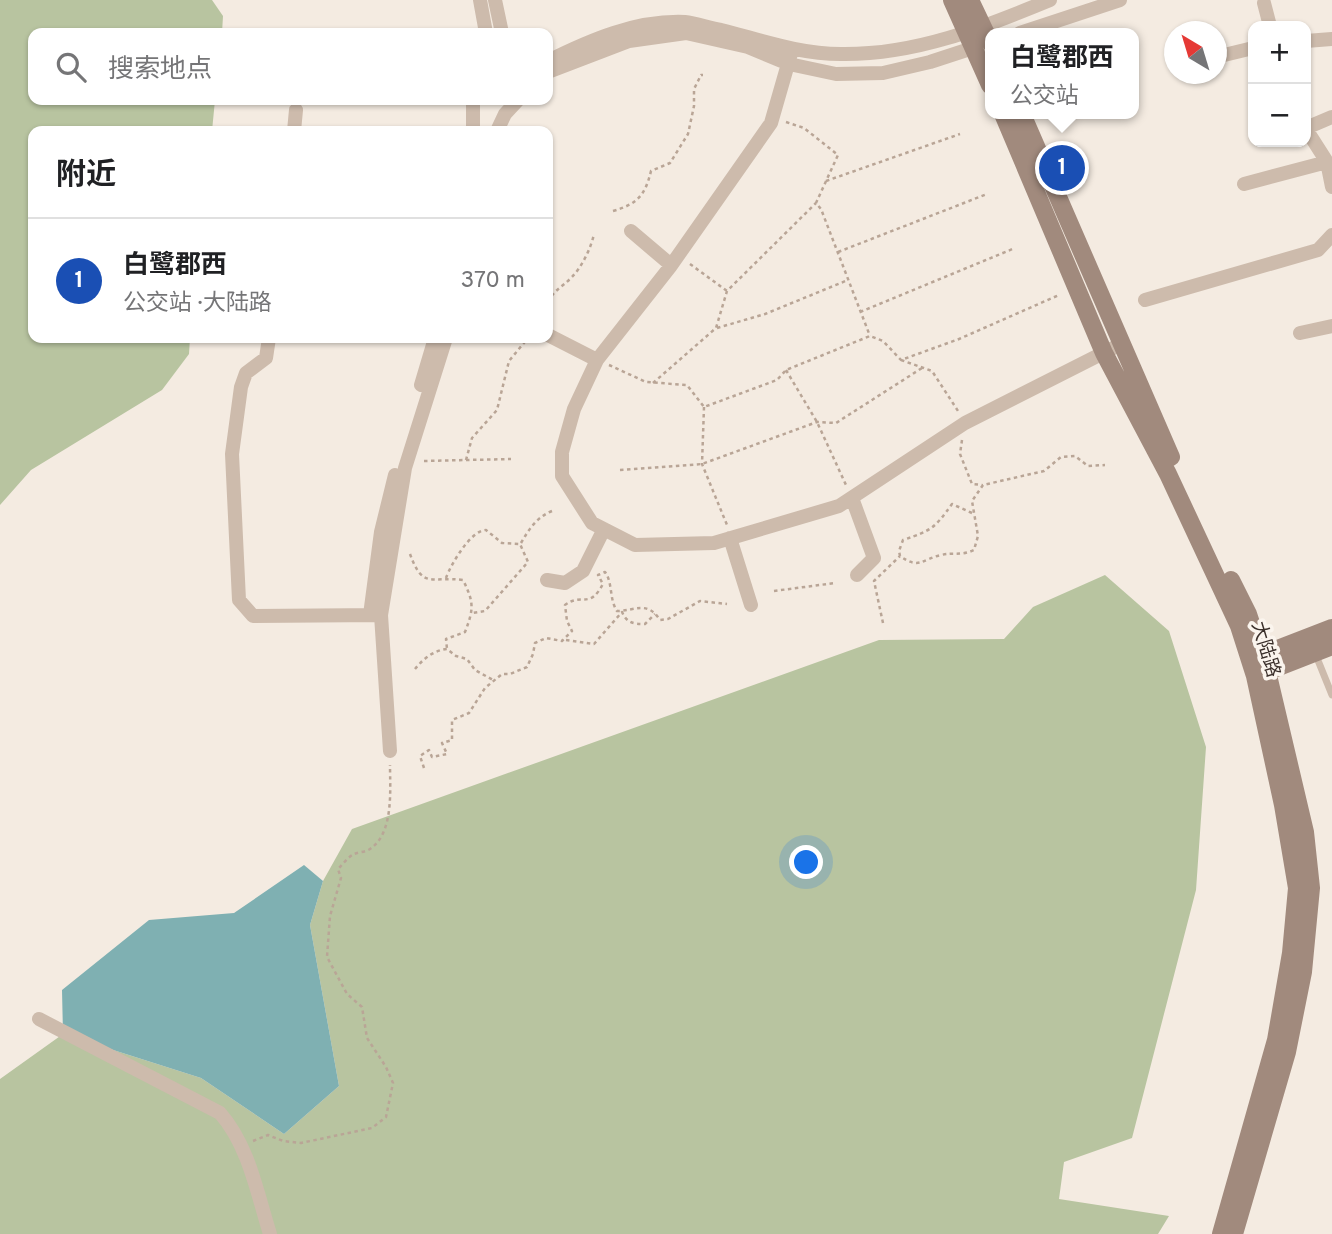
<!DOCTYPE html>
<html lang="zh">
<meta charset="utf-8">
<style>
:root{--surface:#fff;--page:#f6f6f6;--text:#202124;--muted:#757577;--line:#e0e0e0;--accent:#1f5a5e}
body{margin:0;font-family:Overpass,"Noto Sans SC",sans-serif;background:var(--page);color:var(--text)}
.controls{position:absolute;right:21px;top:21px;display:grid;overflow:hidden;border-radius:14px;box-shadow:0 2px 5px #0004}
.controls button{width:63px;height:63px;display:grid;place-items:center;padding:0;border:0;border-bottom:2px solid var(--line);background:var(--surface);color:var(--text);font:35px sans-serif}
.compass{position:absolute;left:1164px;top:21px;width:63px;height:63px;border-radius:50%;background:var(--surface);box-shadow:0 2px 5px #0004;rotate:322deg}
.you{position:absolute;left:807px;top:863px;width:24px;height:24px;margin:-18px;border:5px solid #fff;border-radius:50%;background:#1a73e8;box-shadow:0 0 0 10px #1a73e833}
.badge{display:grid;place-items:center;width:46px;height:46px;border-radius:50%;background:var(--accent);color:#fff;font-size:23px;font-weight:700}
.pin{position:absolute;translate:-50% -50%;border:4px solid #fff;box-shadow:0 2px 7px #0006}
.popup{position:absolute;left:985px;top:28px;width:154px;height:91px;box-sizing:border-box;display:grid;place-content:center;border-radius:14px;background:var(--surface);filter:drop-shadow(0 2px 5px #0005);font-size:23px;white-space:nowrap;color:var(--muted)}
.popup b{font-size:26px;color:var(--text)}
.popup::after{content:'';position:absolute;left:50%;top:100%;margin-left:-14px;border:14px solid transparent;border-top-color:var(--surface)}
.list{margin:0;padding:0;list-style:none}
h2{display:flex;justify-content:space-between;align-items:center;height:91px;margin:0;padding:0 28px;font-size:30px}
h2 small{font-size:23px;font-weight:400;color:var(--muted)}
.list li{display:grid;grid-template-columns:46px 1fr auto;gap:21px;align-items:center;box-sizing:border-box;height:126px;padding:0 28px;border-top:2px solid var(--line)}
.list b{display:block;font-size:26px;white-space:nowrap}
.list p{margin:0;font-size:23px;white-space:nowrap;color:var(--muted)}
.list em{font-size:23px;font-style:normal;color:var(--muted)}
.icon{flex:none;width:38px;height:38px;fill:none;stroke:currentColor;stroke-width:2;stroke-linecap:round;stroke-linejoin:round}
.map{position:relative;flex:none;width:1332px;height:1234px;overflow:hidden}
.search{position:absolute;background:var(--surface);box-shadow:0 2px 5px #0004;left:28px;top:28px;width:525px;height:77px;display:flex;align-items:center;gap:18px;box-sizing:border-box;padding:0 24px;border-radius:14px;color:var(--muted);font-size:26px}
.panel{position:absolute;background:var(--surface);box-shadow:0 2px 5px #0004;left:28px;top:126px;width:525px;height:217px;border-radius:14px}
.map>svg:first-child{display:block}
.green{fill:#b8c4a0}
.water{fill:#7fb0b2}
.lines{fill:none;stroke-linecap:round;stroke-linejoin:round}
.path{stroke:#b9a596;stroke-width:2.5;stroke-dasharray:3.5 3.5;stroke-linecap:butt}
.lane{stroke:#cdbbac;stroke-width:7}
.street{stroke:#cdbbac;stroke-width:14}
.secondary{stroke:#a18a7d;stroke-width:18}
.labels{text-anchor:middle;stroke-width:7;stroke-linejoin:round;paint-order:stroke}
.street-label{font-size:19px;fill:#3b302b;stroke:#fbf5ee}
</style>
<div class="map">
<svg width="1332" height="1234" viewBox="0 0 1332 1234">
<rect width="100%" height="100%" fill="#f4ebe1"/>
<path class="green" d="M0 0H212L223 16 222 33H33V100H215L212 131H33V338H190L189 354 162 390 31 470 0 505Z
M1105 575 1169 631 1206 747 1196 890 1132 1138 1064 1162 1059 1199 1169 1216 1158 1234H0V1079L63 1034 201 1078 284 1134 339 1086 310 925 323 881 352 829 879 640 1004 639 1033 607Z"/>
<path class="water" d="M304 865 323 881 310 925 339 1086 284 1134 201 1078 63 1034 62 990 149 920 234 913Z"/>
<g class="lines">
<path class="path" d="M786 122 804 128 838 155 816 203 821 209 870 336
M826 181 960 134
M613 211C637 204 645 196 651 171L670 163 688 134 694 106V89L701 75H703
M838 252 987 194
M690 264 727 291
M548 302C554 290 562 287 571 278 582 267 591 248 594 234
M860 312 1015 248
M717 328 765 314 848 280
M901 360 932 371 958 411
M609 365 646 382 687 385 704 407 777 380 786 370 870 336 883 341 901 360 959 339 1059 295
M786 370 817 422 846 485
M653 383 716 328 727 291 816 203
M704 407 702 464 727 525
M962 440 960 454 972 484 982 485
M466 460 472 438 497 410 509 361 528 338
M424 461 511 459
M620 470 702 464 817 422 836 423 922 368
M972 513 952 504C934 529 932 530 903 540L899 551 900 556C920 570 922 559 941 555 954 552 961 556 974 550L978 536 972 501 983 485 1044 471 1061 457 1075 456 1088 466 1105 465
M521 543C529 529 537 517 552 511
M410 554C423 590 431 576 463 580 474 602 474 609 465 632L446 639 447 649
M446 578C451 564 471 530 486 530L502 543 520 544 528 562 485 611 472 613
M774 591 835 583
M883 623 874 581 900 556
M566 640 594 644 622 612C627 623 633 624 645 624L655 614
M415 669C423 659 434 650 447 649L456 656 467 659 475 670 493 680
M424 768 420 756 429 750 432 757 447 754 442 743 452 740V720L469 713 485 688 502 674H510L527 667 533 654 535 643 546 638 562 641 572 631 567 621 565 605C583 592 589 610 603 584L598 575 605 572C613 583 609 599 617 611 635 611 647 600 660 620L668 619 700 601 727 604
M253 1141 268 1135 283 1141 301 1143 372 1128 386 1117 393 1083 386 1067 367 1038 362 1007 347 994 327 957 330 916 341 878 338 869C343 864 348 857 354 854 359 852 366 852 370 849 394 833 390 790 390 765"/>
<path class="lane" d="M1315 653 1332 695"/>
<path class="street" d="M480 0 486 33
M495 0 502 33
M1264 3 1270 26
M1020 33 1120 0
M1306 41 1332 39
M792 50 771 123 670 267 597 360 574 409 562 452V476L592 523 635 545 714 543 839 506 965 423 1121 344
M1216 57 1253 48
M548 61C590 40 636 20 685 22 696 23 709 28 721 30 761 40 799 54 841 54 916 55 982 28 1050 0
M548 72 629 41 686 33 748 47 789 64 836 74 883 73 930 62 982 45
M473 100V131
M1306 128 1332 117
M1306 129 1327 162 1332 187
M294 131 296 110
M497 131 505 114 518 100
M1244 184 1327 162
M631 231 671 265
M1145 300 1318 250 1332 235
M1300 333 1332 326
M548 335 597 360
M269 338 266 358 246 373 241 387 232 454 239 600 253 616 381 615 405 468 446 338
M421 385 435 338
M852 498 874 558 857 575
M730 538 751 605
M547 580 565 583 583 571 604 529
M370 615 381 532 395 475
M381 615 390 751
M39 1019 220 1113C249 1146 257 1193 270 1234"/>
<path class="secondary" d="M952 0 990 85
M970 0 990 42
M1003 114 1104 353 1168 474 1239 626 1255 676 1283 805 1297 888 1291 953 1276 1040 1221 1234
M1022 114 1171 457
M1231 580 1248 614 1267 671 1305 832 1311 888 1303 972 1287 1052 1234 1234
M1254 658 1332 628
M1258 675 1332 646"/>
</g>
<g class="labels">
<g class="street-label">
<text transform="translate(1267 649) rotate(73)" y="7">大陆路</text>
</g>
</g>
</svg>
<div class="controls">
<button>+</button>
<button>−</button>
</div>
<svg class="compass" viewBox="-18 -18 36 36"><path d="M0-13l5 13h-10z" fill="#e53935"/><path d="M0 13l5-13h-10z" fill="#757577"/></svg>
<div class="you"></div>
<div class="pin badge" style="left:1062px;top:168px;background:#1a4fb4">1</div>
<div class="popup"><b>白鹭郡西</b>公交站</div>
<div class="search"><svg class="icon" aria-label="search" viewBox="0 0 24 24"><circle cx="10" cy="10" r="6"/><path d="M15 15l6 6"/></svg>搜索地点</div>
<section class="panel">
<h2>附近<small></small></h2>
<ul class="list">
<li><span class="badge" style="background:#1a4fb4">1</span><div><b>白鹭郡西</b><p>公交站 · 大陆路</p></div><em>370 m</em></li>
</ul>
</section>
</div>
